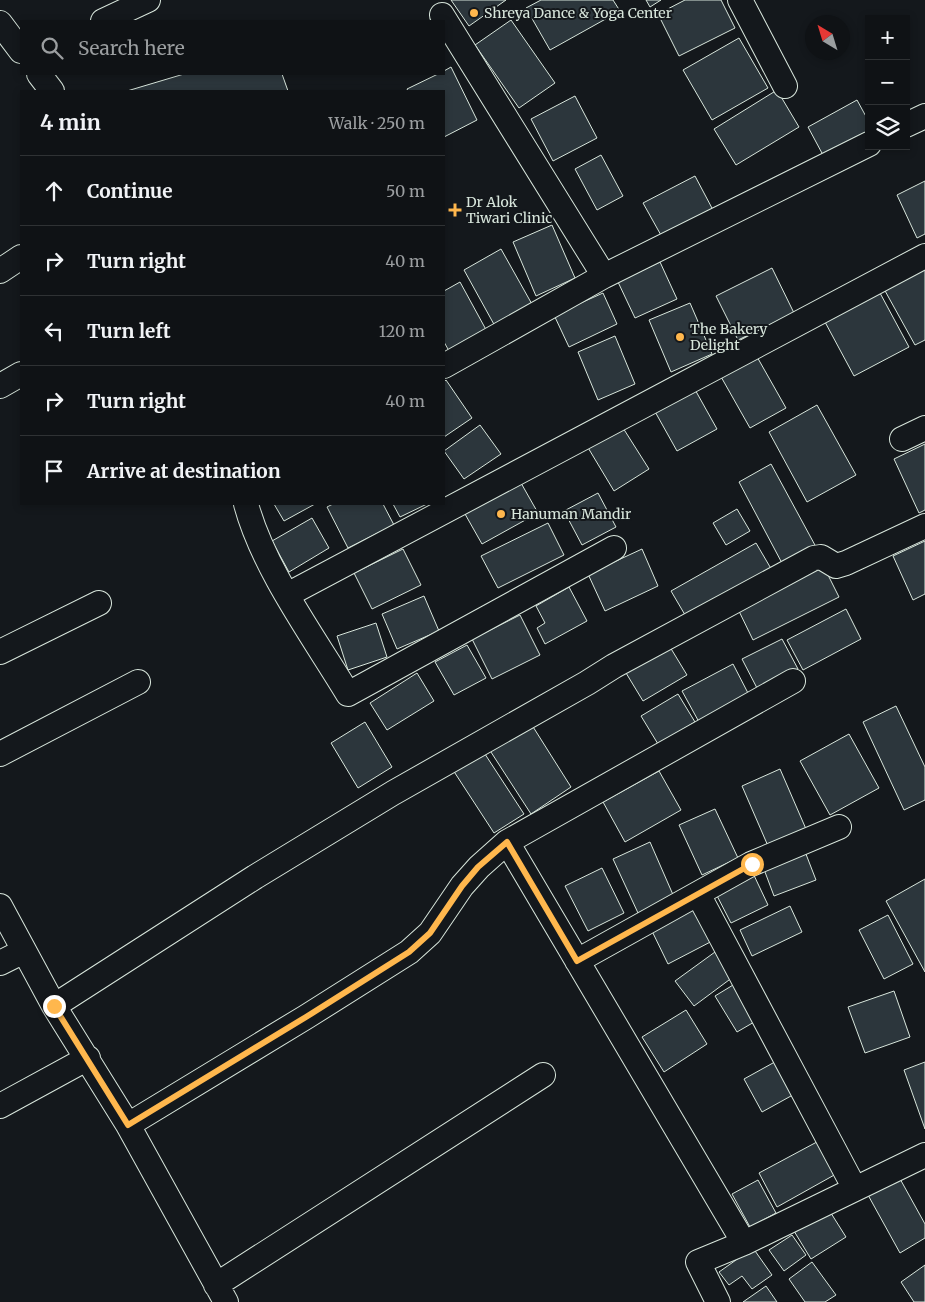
<!DOCTYPE html>
<meta charset="utf-8">
<style>
:root{--surface:#0f1215;--page:#181b1e;--text:#f1f3f6;--muted:#9b9ea0;--line:#2f3234}
body{margin:0;font-family:Merriweather,serif;background:var(--page);color:var(--text)}
.controls{position:absolute;right:15px;top:15px;display:grid;overflow:hidden;border-radius:0px;box-shadow:0 2px 8px #0003}
.controls button{width:45px;height:45px;display:grid;place-items:center;padding:0;border:0;border-bottom:1px solid var(--line);background:var(--surface);color:var(--text);font:25px sans-serif}
.compass{position:absolute;left:805px;top:15px;width:45px;height:45px;border-radius:50%;background:var(--surface);box-shadow:0 2px 8px #0003;rotate:322deg}
.stop{position:absolute;width:15px;height:15px;margin:-11px;border:4px solid #ffb74d;border-radius:50%;background:#fff}
.stop.end{background:#ffb74d;border-color:#fff;box-shadow:0 1px 5px #0008}
.list{margin:0;padding:0;list-style:none}
h2{display:flex;justify-content:space-between;align-items:center;height:65px;margin:0;padding:0 20px;font-size:21px}
h2 small{font-size:16px;font-weight:400;color:var(--muted)}
.list li{display:grid;grid-template-columns:32px 1fr auto;gap:15px;align-items:center;box-sizing:border-box;height:70px;padding:0 20px;border-top:1px solid var(--line)}
.list b{display:block;font-size:19px;white-space:nowrap}
.list em{font-size:16px;font-style:normal;color:var(--muted)}
.icon{flex:none;width:28px;height:28px;fill:none;stroke:currentColor;stroke-width:2;stroke-linecap:round;stroke-linejoin:round}
.map{position:relative;flex:none;width:925px;height:1302px;overflow:hidden}
.search{position:absolute;background:var(--surface);box-shadow:0 2px 8px #0003;left:20px;top:20px;width:425px;height:55px;display:flex;align-items:center;gap:12px;box-sizing:border-box;padding:0 18px;border-radius:0px;color:var(--muted);font-size:19px}
.panel{position:absolute;background:var(--surface);box-shadow:0 2px 8px #0003;left:20px;top:90px;width:425px;height:415px;border-radius:0px}
.map>svg:first-child{display:block}
.building{fill:#2c363c;stroke:#d8e6dc}
.lines{fill:none;stroke-linecap:round;stroke-linejoin:round}
.street-casing{stroke:#d8e6dc;stroke-width:26}
.street{stroke:#14181c;stroke-width:24}
.route{stroke:#ffb74d;stroke-width:6}
.poi-dot{fill:#ffb74d;stroke:#14181c;stroke-width:2}
.labels{text-anchor:middle;stroke-width:4;stroke-linejoin:round;paint-order:stroke}
.poi-label{font-size:14px;fill:#d8e6dc;stroke:#14181c;text-anchor:start}
</style>
<div class="map">
<svg width="925" height="1302" viewBox="0 0 925 1302">
<rect width="100%" height="100%" fill="#14181c"/>
<path class="building" d="M451 0H506L469 26Z
M541 0H613L620 11 550 50 526 8Z
M646 0H661L650 7Z
M685 0H721L735 28 679 56 658 14Z
M511 20 555 83 519 108 475 45Z
M739 38 768 88 712 120 683 70Z
M451 67 477 120 444 137V91H408L407 89 438 74H444V71Z
M184 74H282L288 91H127Z
M777 90 799 127 736 165 714 129Z
M575 96 597 138 553 161 531 119Z
M857 100 869 122V130L823 155 808 127Z
M601 155 623 196 597 210 575 169Z
M695 176 713 210 662 237 643 203Z
M925 181V234L917 238 897 195Z
M552 225 575 278 536 296 513 242Z
M501 249 533 306 496 328 464 270Z
M660 262 677 299 635 318 618 282Z
M925 266V340L915 345 884 289Z
M772 268 794 313 738 340 716 296Z
M460 282 490 337 453 358 444 342V291Z
M603 293 617 324 569 347 554 315Z
M880 293 909 347 854 376 825 322Z
M690 303 712 354 671 372 649 320Z
M615 336 635 384 598 400 578 352Z
M756 355 786 408 750 428 720 375Z
M446 380 472 418 444 437V382Z
M693 386 717 429 677 451 653 408Z
M817 405 856 475 807 502 769 432Z
M618 420 649 469 614 491 584 441Z
M480 425 501 454 464 479 444 451Z
M925 444V510L919 513 894 459Z
M771 464 816 547 783 565 739 482Z
M521 483 538 513 482 544 465 514Z
M598 493 616 527 582 545 564 511Z
M274 504H315L284 521Z
M333 504H383L394 525 348 548 327 507Z
M393 504H427L400 517Z
M737 509 750 531 726 545 713 523Z
M312 518 329 548 289 572 272 541Z
M548 523 564 555 498 588 481 556Z
M925 541V594L913 600 893 556Z
M756 543 773 572 688 620 671 591Z
M403 549 421 585 372 609 354 573Z
M642 549 658 586 605 611 588 574Z
M822 563 839 597 753 640 736 605Z
M569 587 587 621 545 644 537 628 545 623 536 606Z
M424 596 439 631 397 649 382 614Z
M846 609 861 639 803 670 787 640Z
M520 615 540 655 492 679 472 639Z
M376 623 387 657 348 670 337 636Z
M782 639 798 669 758 690 742 659Z
M667 642 687 675 643 701 623 668Z
M467 645 486 678 454 695 435 662Z
M733 664 749 695 699 722 682 691Z
M417 673 434 701 387 730 370 703Z
M678 694 695 722 658 744 641 716Z
M896 706 925 767V800L904 810 863 722Z
M365 722 392 767 358 788 331 743Z
M530 722 571 787 531 814 489 749Z
M849 734 879 788 830 815 800 761Z
M483 751 524 814 494 833 453 770Z
M780 769 806 829 768 846 742 786Z
M659 771 681 810 625 842 603 802Z
M715 809 738 858 702 875 679 825Z
M650 842 674 897 638 913 613 859Z
M804 849 816 880 774 896 762 864Z
M602 868 624 913 588 931 565 886Z
M751 869 768 905 731 923 713 888Z
M925 879V972L886 901Z
M699 901 718 938 668 964 650 927Z
M790 906 802 932 752 956 740 930Z
M888 915 913 964 884 979 859 930Z
M715 952 733 977 694 1006 675 981Z
M738 982 761 1018 737 1032 715 996Z
M894 991 910 1037 865 1053 848 1007Z
M686 1010 707 1044 664 1072 642 1037Z
M782 1058 800 1091 762 1112 744 1079Z
M925 1062V1129L904 1070Z
M828 1136 845 1169 777 1207 759 1173Z
M899 1177 925 1224V1238L900 1253 868 1195Z
M758 1180 776 1213 750 1227 732 1194Z
M829 1210 846 1237 811 1259 794 1231Z
M792 1235 806 1255 784 1271 769 1250Z
M753 1248 772 1275 752 1289 742 1276 729 1285 719 1272Z
M812 1262 836 1295 825 1302H805L789 1279Z
M925 1265V1302H914L901 1282Z
M766 1286 777 1302H743Z"/>
<g class="lines">
<g class="street-casing">
<path id="street" d="M740 0 785 86
M442 15 604 276
M103 21 148 0
M0 23 21 51
M39 74 52 91
M906 125 925 116
M0 271 21 257
M444 366 604 276 869 144
M0 386 21 374
M902 439 925 428
M246 504C263 568 313 636 348 694L614 548
M287 595 925 256
M0 652 99 603
M0 754 138 682
M507 842 744 1243 698 1262 718 1302
M698 894 855 1189
M0 906 54 1006 128 1125 226 1302
M577 961 751 864 839 827
M0 963 24 951
M54 1006 255 877 393 793 587 683 614 666 814 558 821 557 836 566 846 563 925 526
M0 1106 88 1058
M128 1125 306 1017 409 952 430 933 462 886 479 867 507 842 793 681
M744 1243 925 1155
M216 1285 543 1075"/>
</g>
<use href="#street" class="street"/>
</g>
<g class="lines">
<path class="route" d="M54 1006 128 1125 306 1017 409 952 430 933 462 886 478 867 507 842 577 961 752 864"/>
</g>
<g class="poi-dot">
<circle cx="474" cy="13" r="5"/>
<path d="M452.5 202.5h5v5h5v5h-5v5h-5v-5h-5v-5h5z"/>
<circle cx="680" cy="337" r="5"/>
<circle cx="501" cy="514" r="5"/>
</g>
<g class="labels">
<g class="poi-label">
<text x="484" y="18">Shreya Dance &amp; Yoga Center</text>
<text x="466" y="207">Dr Alok<tspan x="466" dy="16">Tiwari Clinic</tspan></text>
<text x="690" y="334">The Bakery<tspan x="690" dy="16">Delight</tspan></text>
<text x="511" y="519">Hanuman Mandir</text>
</g>
</g>
</svg>
<div class="controls">
<button>+</button>
<button>−</button>
<button><svg class="icon" aria-label="layers" viewBox="0 0 24 24"><path d="M12 4l9 5-9 5-9-5zM3 14l9 5 9-5"/></svg></button>
</div>
<svg class="compass" viewBox="-18 -18 36 36"><path d="M0-13l5 13h-10z" fill="#e53935"/><path d="M0 13l5-13h-10z" fill="#9b9ea0"/></svg>
<div class="stop" style="left:752px;top:864px"></div>
<div class="stop end" style="left:54px;top:1006px"></div>
<div class="search"><svg class="icon" aria-label="search" viewBox="0 0 24 24"><circle cx="10" cy="10" r="6"/><path d="M15 15l6 6"/></svg>Search here</div>
<section class="panel">
<h2>4 min<small>Walk · 250 m</small></h2>
<ul class="list">
<li><svg class="icon" aria-label="ahead" viewBox="0 0 24 24"><path d="M12 20V5M6 11l6-6 6 6"/></svg><div><b>Continue</b></div><em>50 m</em></li>
<li><svg class="icon" aria-label="right" viewBox="0 0 24 24"><path d="M7 20v-9h11M14 6l5 5-5 5"/></svg><div><b>Turn right</b></div><em>40 m</em></li>
<li><svg class="icon" aria-label="left" viewBox="0 0 24 24"><path d="M17 20v-9H6M10 6l-5 5 5 5"/></svg><div><b>Turn left</b></div><em>120 m</em></li>
<li><svg class="icon" aria-label="right" viewBox="0 0 24 24"><path d="M7 20v-9h11M14 6l5 5-5 5"/></svg><div><b>Turn right</b></div><em>40 m</em></li>
<li><svg class="icon" aria-label="arrive" viewBox="0 0 24 24"><path d="M6 21V4h12l-3 4 3 4H6"/></svg><div><b>Arrive at destination</b></div></li>
</ul>
</section>
</div>
